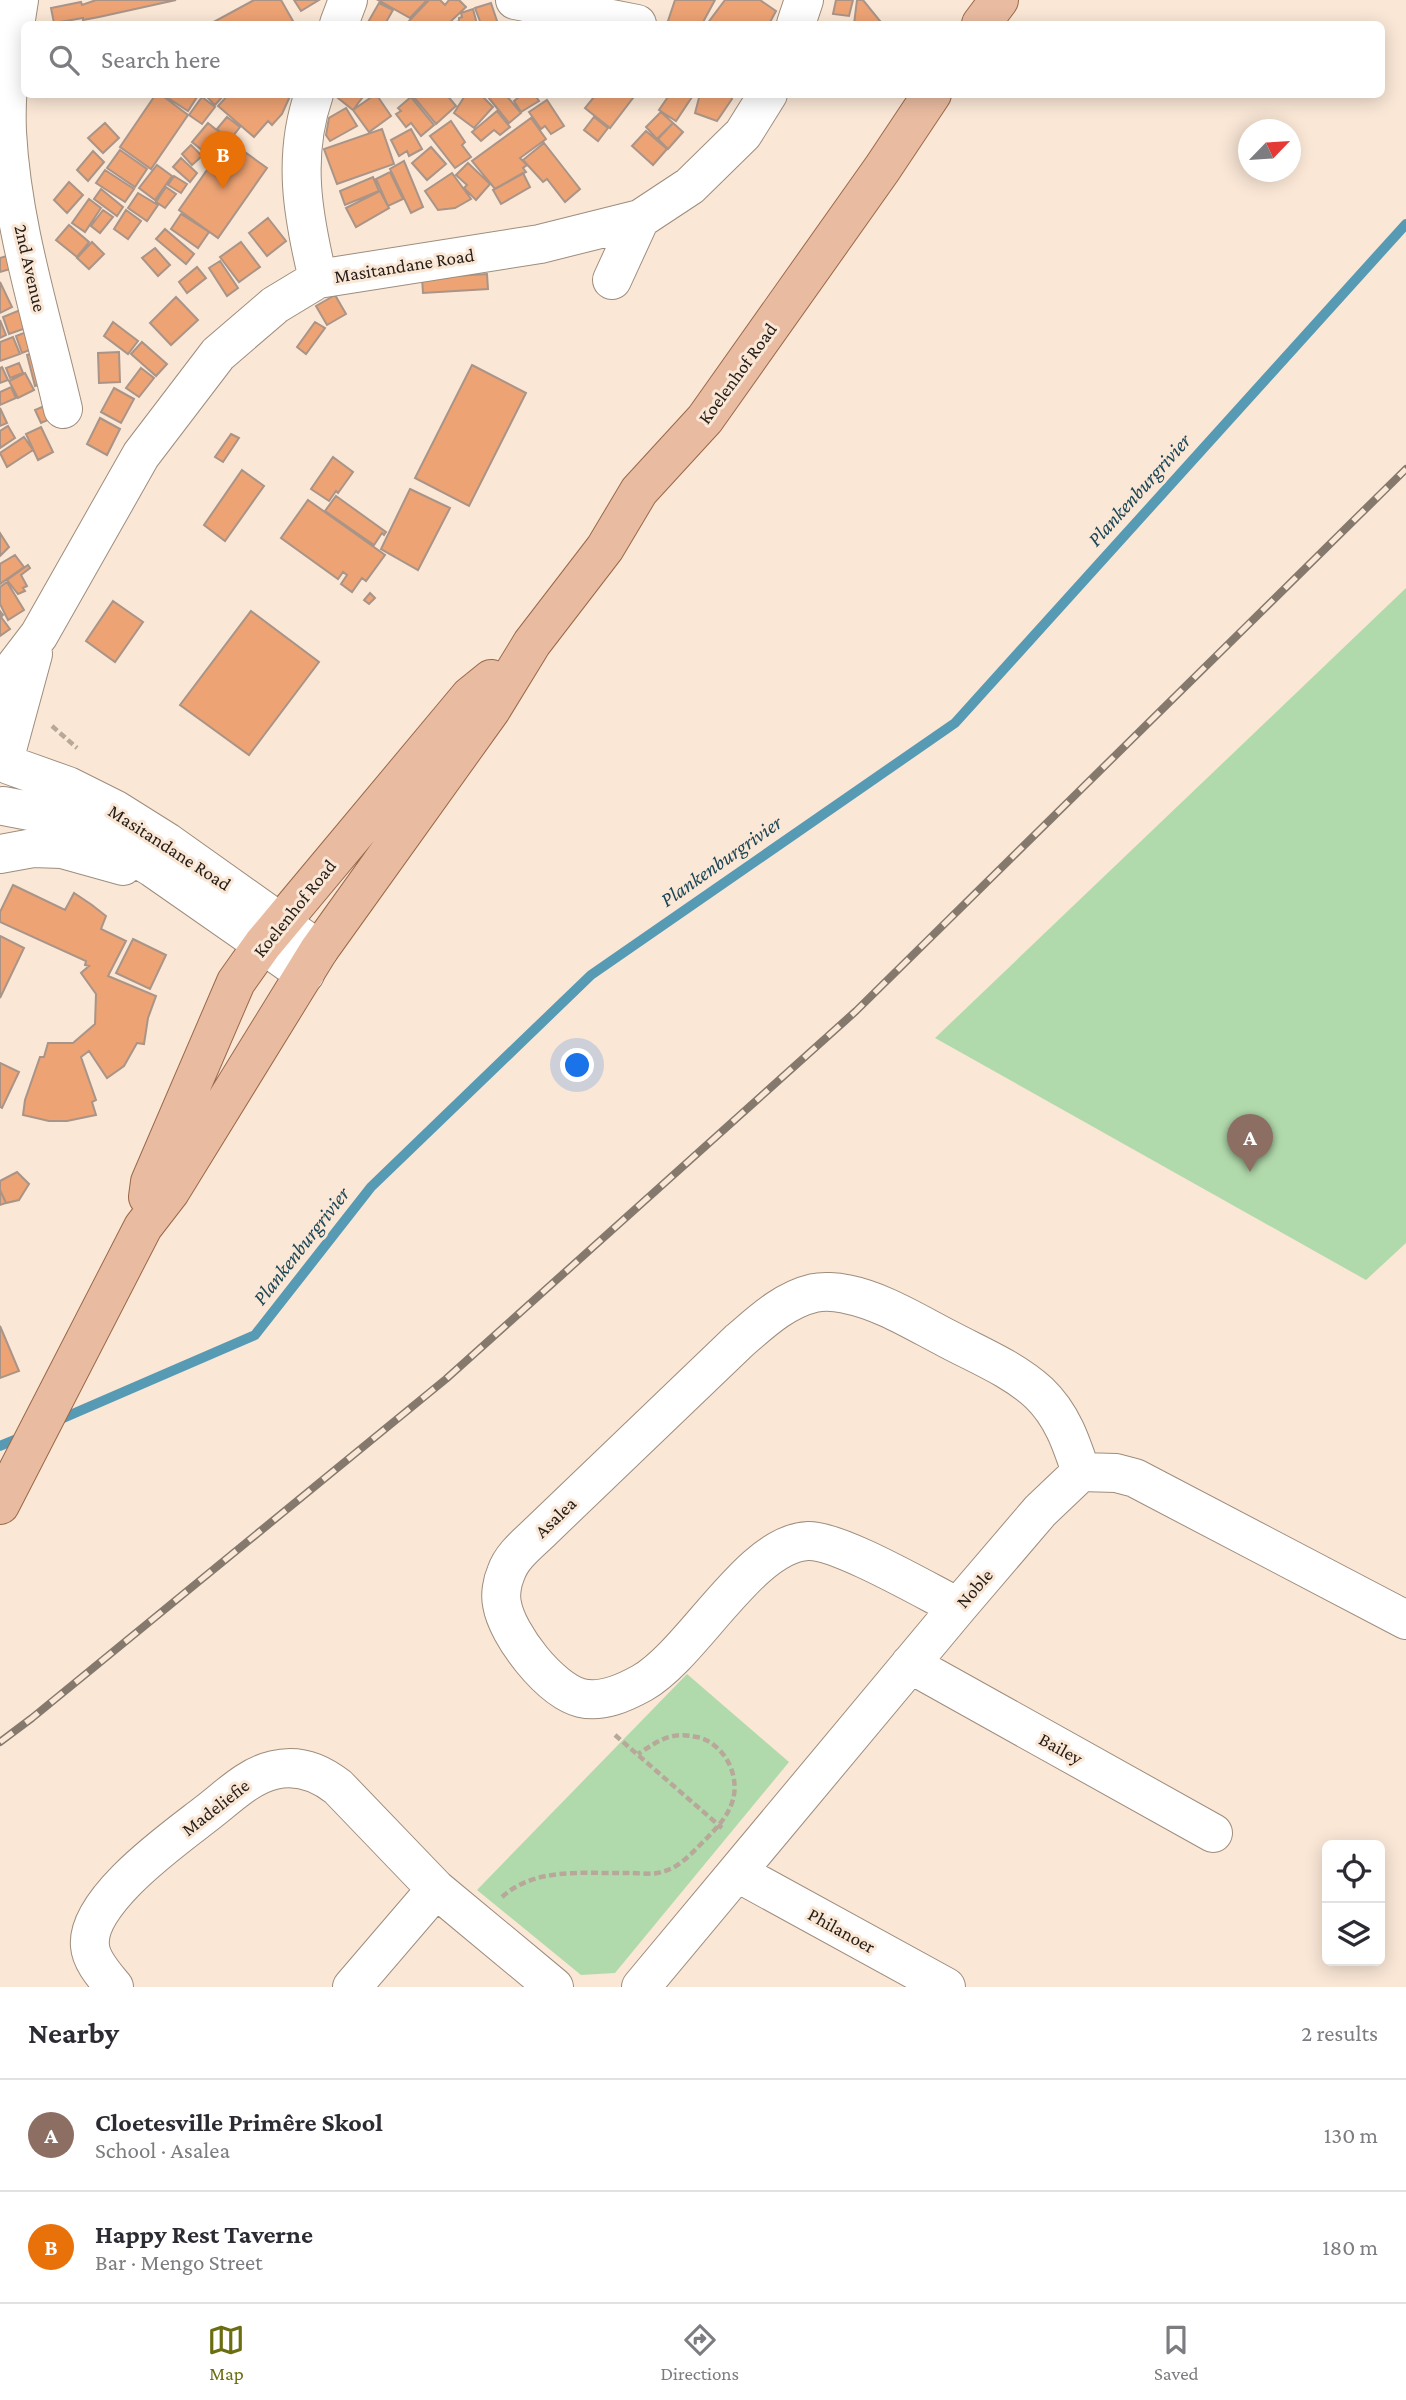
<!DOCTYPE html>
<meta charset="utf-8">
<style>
:root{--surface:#fff;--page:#f7f7f7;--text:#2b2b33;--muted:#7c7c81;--line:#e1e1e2;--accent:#6a6d10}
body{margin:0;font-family:"Crimson Pro",serif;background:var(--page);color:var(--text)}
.controls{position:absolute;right:21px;bottom:21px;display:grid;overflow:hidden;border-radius:10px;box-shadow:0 4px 18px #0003}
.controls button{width:63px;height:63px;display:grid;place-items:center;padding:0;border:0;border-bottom:2px solid var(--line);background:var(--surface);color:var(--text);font:35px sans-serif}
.compass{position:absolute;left:1238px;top:119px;width:63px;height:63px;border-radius:50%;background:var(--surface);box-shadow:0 4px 18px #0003;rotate:65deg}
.you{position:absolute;left:578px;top:1066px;width:24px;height:24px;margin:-18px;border:5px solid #fff;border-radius:50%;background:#1a73e8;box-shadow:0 0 0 10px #1a73e833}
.badge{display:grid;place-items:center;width:46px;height:46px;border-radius:50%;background:var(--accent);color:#fff;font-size:23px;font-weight:700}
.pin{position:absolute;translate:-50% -58px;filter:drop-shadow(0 2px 4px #0008)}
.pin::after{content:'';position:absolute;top:37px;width:24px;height:21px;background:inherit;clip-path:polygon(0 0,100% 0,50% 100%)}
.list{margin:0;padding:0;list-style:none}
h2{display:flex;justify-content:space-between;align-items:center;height:91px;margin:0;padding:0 28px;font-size:30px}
h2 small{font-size:23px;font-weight:400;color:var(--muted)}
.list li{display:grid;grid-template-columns:46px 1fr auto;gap:21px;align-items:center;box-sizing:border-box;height:112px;padding:0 28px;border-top:2px solid var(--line)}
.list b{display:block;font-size:26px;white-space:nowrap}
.list p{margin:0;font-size:23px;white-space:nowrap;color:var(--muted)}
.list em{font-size:23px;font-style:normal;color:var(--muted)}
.icon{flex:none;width:38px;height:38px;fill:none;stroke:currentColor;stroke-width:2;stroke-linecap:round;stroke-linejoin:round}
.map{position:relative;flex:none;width:1406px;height:1987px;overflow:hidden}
.search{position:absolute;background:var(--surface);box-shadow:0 4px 18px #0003;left:21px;right:21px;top:21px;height:77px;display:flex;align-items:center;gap:18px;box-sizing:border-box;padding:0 24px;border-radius:10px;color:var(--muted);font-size:26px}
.sheet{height:315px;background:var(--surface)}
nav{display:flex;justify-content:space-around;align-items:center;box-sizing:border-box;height:98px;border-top:2px solid var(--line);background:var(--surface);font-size:19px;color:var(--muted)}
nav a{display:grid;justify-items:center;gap:4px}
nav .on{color:var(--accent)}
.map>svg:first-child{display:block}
.green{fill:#b1daac}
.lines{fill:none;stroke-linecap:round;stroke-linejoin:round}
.stream{stroke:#579ab4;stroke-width:10}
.building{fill:#eda374;stroke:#a99487;stroke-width:2}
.minor-casing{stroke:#9e8d7d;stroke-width:40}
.major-casing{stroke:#9a6848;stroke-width:40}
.path{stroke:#b7a89a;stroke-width:4.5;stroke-dasharray:7 3.5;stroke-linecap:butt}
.minor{stroke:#fff;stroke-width:38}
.major{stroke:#e9bca1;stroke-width:38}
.rail-casing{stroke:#85796e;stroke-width:8}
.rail{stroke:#fae7d6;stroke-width:5;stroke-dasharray:16;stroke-linecap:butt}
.labels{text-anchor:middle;stroke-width:6;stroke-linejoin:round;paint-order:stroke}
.street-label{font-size:19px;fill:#241d17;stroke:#fae7d6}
.water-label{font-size:21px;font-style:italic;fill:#1a4656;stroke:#fae7d6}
</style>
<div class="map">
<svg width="1406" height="1987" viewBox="0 0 1406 1987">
<rect width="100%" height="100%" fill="#fae7d6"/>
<path class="green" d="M1406 588V1243L1366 1280 935 1038Z
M687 1674 789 1762 615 1973 581 1975 477 1890Z"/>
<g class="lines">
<path class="stream" d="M54 1422 255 1335 371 1187 591 975 955 723 1406 224
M0 1446 24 1436"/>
</g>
<path class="building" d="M96 0H176L99 17 83 20V18L54 23 51 8 81 2 82 5Z
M254 0H281L293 21 287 24H210Z
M294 0H319L301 11Z
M378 0H427L410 18Z
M429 0H440L445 5 449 0H459L466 7 448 24H411L408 22Z
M675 0H715L702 24H667Z
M725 0H760L776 11 769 24H707Z
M836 0H853L849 16 833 14Z
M857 0H863L880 21 877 24H854Z
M379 3 393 10 385 24H367Z
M491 3 498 24H481L475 8Z
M473 9 477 24H453L459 21V18L462 17 461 13Z
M156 94H160L188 115 151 169 120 147Z
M162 94H199L188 111Z
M204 94H225L215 105Z
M229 94H291L282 114 272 125 268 121 254 137 218 106Z
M333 94H365L353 110Z
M376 94 391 116 369 132 353 110Z
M414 94H446L456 106 436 124 413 96Z
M466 94H480L493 107 474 128 454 113Z
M491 94H505L521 113 509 123 488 97Z
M523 94H534L539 101 521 112 514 101Z
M591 94H636L610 128 585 108 594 97Z
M670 94H694L676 121 659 110Z
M700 94H730L732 99 717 121 695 113Z
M202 97 215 107 202 124 189 115Z
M411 97 434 125 421 136 411 123 406 127 396 114 401 111 398 108Z
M547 100 564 126 551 134 545 126 541 129 529 112Z
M346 108 357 126 330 141 326 135 329 118Z
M497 111 510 127 500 135 494 130 481 141 472 132Z
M661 112 673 123 657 139 646 127Z
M227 117 240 127 230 140 217 129Z
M594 117 608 128 598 141 584 130Z
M531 118 546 139 520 158 527 165 523 168 526 172 495 189 472 161Z
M451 121 465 142 462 145 471 157 455 168 430 136Z
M105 123 119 138 103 153 88 138Z
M208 123 219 132 214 138 224 146 213 159 192 142Z
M673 123 683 132 668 149 658 139Z
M382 129 394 164 337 184 324 149Z
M411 129 422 149 409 156 407 151 399 156 391 140Z
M646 131 667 149 653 165 632 146Z
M228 140 267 168 218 238 179 210Z
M544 143 580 189 565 202 547 179 543 182 523 160Z
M191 145 202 156 192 165 182 154Z
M431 147 446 164 427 180 412 163Z
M120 150 147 169 135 187 107 168Z
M93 151 104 162 88 181 77 170Z
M181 158 197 173 190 182 173 167Z
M404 161 423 207 411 213 390 169Z
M468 163 490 184 476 200 464 188 467 185 456 175Z
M157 165 172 176 155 200 139 188Z
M105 170 134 189 125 202 96 183Z
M390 172 403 199 388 206 376 179Z
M452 173 471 199 455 208 438 210 425 191Z
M523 173 530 187 501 204 493 190Z
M174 176 187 184 181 193 168 185Z
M373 177 379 191 345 205 340 191Z
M69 182 83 195 67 213 54 200Z
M166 187 176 194 165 208 156 202Z
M101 189 123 207 117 216 94 199Z
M380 191 389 208 356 227 346 208Z
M138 193 158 205 147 221 128 208Z
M89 199 101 208 85 232 72 223Z
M103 210 113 217 100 233 91 226Z
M126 210 141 221 128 239 114 229Z
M181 214 209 232 198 248 171 229Z
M268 218 286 241 267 256 249 233Z
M69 225 89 242 77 257 56 240Z
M165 229 194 254 186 264 156 239Z
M92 242 104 254 89 269 77 258Z
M241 242 260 267 239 282 220 257Z
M155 248 170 265 158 276 142 258Z
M23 251 27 264 0 272V258Z
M220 261 238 288 227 296 209 268Z
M197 267 206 278 187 293 179 282Z
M487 274 488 289 423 293 422 278Z
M0 282 12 307 0 313Z
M335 295 346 314 327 325 316 306Z
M176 297 198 320 171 345 150 323Z
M25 308 32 326 9 334 3 317Z
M0 320 6 335 0 338Z
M113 322 138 341 128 354 104 336Z
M315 322 325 328 306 354 297 347Z
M34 329 40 346 22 353 16 336Z
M13 337 20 354 0 361V342Z
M142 342 167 364 156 376 131 354Z
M42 350 51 381 35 386 27 355Z
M119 352 120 382 99 383 98 353Z
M19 363 23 373 10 378 6 368Z
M472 365 526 393 469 506 415 478Z
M2 367 8 380 0 383V368Z
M141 368 154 378 139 397 126 388Z
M25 373 34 390 18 398 9 381Z
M11 387 16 398 0 405V392Z
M114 388 134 399 121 423 101 412Z
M51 403 57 416 41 423 35 410Z
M0 408 7 423 0 426Z
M100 418 120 429 107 455 87 444Z
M8 426 15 438 0 448V431Z
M41 427 53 452 38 460 26 434Z
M231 434 239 438 223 462 215 457Z
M24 437 33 450 7 467 0 453Z
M333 457 353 472 338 493 336 491 329 501 311 489Z
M242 470 264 486 225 541 204 525Z
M410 489 450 508 418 570 381 549Z
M336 496 386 532 384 535 382 533 374 545 325 511Z
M308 500 385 555 366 581 362 578 352 592 341 584 347 575 343 572 338 579 281 538Z
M0 533 9 547 0 556Z
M15 555 24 567 0 584V564Z
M28 565 30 568 21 575 27 586 23 588 25 591 18 594 7 580Z
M7 582 24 610 8 620 0 604V587Z
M370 593 375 598 369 604 364 600Z
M113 601 143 622 115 662 86 641Z
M0 611 3 615 1 617 10 629 0 636Z
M251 611 319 662 249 755 180 705Z
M13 885 65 910 74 893 92 905 106 916 101 929 126 941 108 976 156 996 148 1018 144 1044 137 1043 124 1066 107 1078 89 1051 81 1057 96 1100 92 1102 96 1115 67 1121H49L23 1115 25 1100 40 1057H44L48 1043H73L95 1024 96 994 81 973 89 966 85 965 86 961 0 922V912Z
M0 936 24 948 0 998Z
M133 939 166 955 150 989 116 973Z
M0 1063 19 1072 2 1108 0 1107Z
M17 1172 29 1184 19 1200 6 1203 0 1190V1181Z
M0 1190 6 1203 0 1205Z
M0 1326 19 1371 0 1378Z"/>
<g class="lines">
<g class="minor-casing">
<path id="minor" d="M19 0C12 44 5 88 7 132 12 226 42 318 63 409
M515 0 637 24
M339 24 348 0
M796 24 804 0
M314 94C292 157 303 216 318 279
M612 280 640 219
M0 686 39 635 141 455 218 354 275 305 318 279 540 244 640 219 690 186 743 134 768 94
M5 757 33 654
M9 765 68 786 116 810 167 842 319 950
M3 806 56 816 78 824 105 839 153 868 305 974
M0 854 33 848 62 849 123 866
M958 1607C926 1591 839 1540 808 1541 750 1543 694 1653 642 1683 624 1693 602 1703 581 1698 550 1690 507 1635 502 1604 500 1595 502 1582 506 1573 512 1555 530 1542 543 1529L739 1341C761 1322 784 1300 814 1293 823 1291 837 1292 846 1294 882 1301 915 1322 948 1339 978 1355 1013 1369 1039 1393 1062 1415 1071 1442 1081 1472
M910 1664 1213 1833
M738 1873 946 1987
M114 1987C105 1976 91 1961 90 1946 85 1901 175 1838 207 1813 228 1797 248 1776 274 1770 298 1764 319 1772 338 1787L436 1889 554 1987
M352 1987 436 1889
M641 1987 958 1607 1040 1511 1081 1472 1116 1473 1135 1478 1406 1620"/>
</g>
<g class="major-casing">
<path id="major" d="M981 24 999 0
M148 1197 150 1182 236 982 263 944 470 696 491 679
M0 1505 143 1227 170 1192 319 950 491 710 532 643 605 548 639 491 705 419 882 169 932 94"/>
</g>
<path class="path" d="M52 726 77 748
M615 1735 722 1828
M502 1897C536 1866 586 1874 629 1873 639 1873 652 1875 661 1872 677 1869 689 1856 700 1845 723 1822 743 1802 731 1768 725 1753 712 1740 697 1737 671 1731 658 1741 638 1754"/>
<use href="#minor" class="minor"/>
<use href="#major" class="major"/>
<g class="rail-casing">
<path id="rail" d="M0 1742 32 1718 446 1379 856 1011 1406 469"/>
</g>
<use href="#rail" class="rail"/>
</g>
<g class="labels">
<g class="street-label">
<text transform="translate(404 265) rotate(-9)" y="7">Masitandane Road</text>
<text transform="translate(31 268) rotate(77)" y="7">2nd Avenue</text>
<text transform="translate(737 373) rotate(-54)" y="7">Koelenhof Road</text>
<text transform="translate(170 847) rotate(33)" y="7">Masitandane Road</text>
<text transform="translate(294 908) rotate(-51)" y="7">Koelenhof Road</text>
<text transform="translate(555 1517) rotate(-44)" y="7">Asalea</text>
<text transform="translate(974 1588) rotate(-49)" y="7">Noble</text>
<text transform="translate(1061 1748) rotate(29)" y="7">Bailey</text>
<text transform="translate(215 1807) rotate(-38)" y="7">Madeliefie</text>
<text transform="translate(842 1930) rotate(29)" y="7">Philanoer</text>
</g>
<g class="water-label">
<text transform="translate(1139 490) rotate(-48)" y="7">Plankenburgrivier</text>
<text transform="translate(721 861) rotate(-35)" y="7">Plankenburgrivier</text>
<text transform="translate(301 1246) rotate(-52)" y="7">Plankenburgrivier</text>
</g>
</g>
</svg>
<div class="controls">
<button><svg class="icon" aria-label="locate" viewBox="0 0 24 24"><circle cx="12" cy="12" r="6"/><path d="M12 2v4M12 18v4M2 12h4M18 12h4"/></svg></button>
<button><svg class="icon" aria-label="layers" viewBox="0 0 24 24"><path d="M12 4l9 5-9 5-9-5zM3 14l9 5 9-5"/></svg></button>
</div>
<svg class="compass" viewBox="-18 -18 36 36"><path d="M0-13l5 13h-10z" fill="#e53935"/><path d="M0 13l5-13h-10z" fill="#7c7c81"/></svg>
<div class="you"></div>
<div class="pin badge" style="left:1250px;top:1172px;background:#8d6e63">A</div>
<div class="pin badge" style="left:223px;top:189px;background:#e8710a">B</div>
<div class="search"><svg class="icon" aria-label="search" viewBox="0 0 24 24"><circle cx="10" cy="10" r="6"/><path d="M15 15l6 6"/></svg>Search here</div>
</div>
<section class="sheet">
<h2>Nearby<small>2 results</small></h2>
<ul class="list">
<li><span class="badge" style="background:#8d6e63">A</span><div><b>Cloetesville Primêre Skool</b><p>School · Asalea</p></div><em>130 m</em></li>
<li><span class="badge" style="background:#e8710a">B</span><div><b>Happy Rest Taverne</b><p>Bar · Mengo Street</p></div><em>180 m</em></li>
</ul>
</section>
<nav>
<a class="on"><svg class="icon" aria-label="map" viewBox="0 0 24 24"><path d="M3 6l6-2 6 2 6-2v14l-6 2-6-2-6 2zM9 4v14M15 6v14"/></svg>Map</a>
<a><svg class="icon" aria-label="directions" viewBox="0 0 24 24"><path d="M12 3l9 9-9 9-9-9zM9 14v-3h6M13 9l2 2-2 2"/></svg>Directions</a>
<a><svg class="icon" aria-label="saved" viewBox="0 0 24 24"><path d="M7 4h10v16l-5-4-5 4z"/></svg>Saved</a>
</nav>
